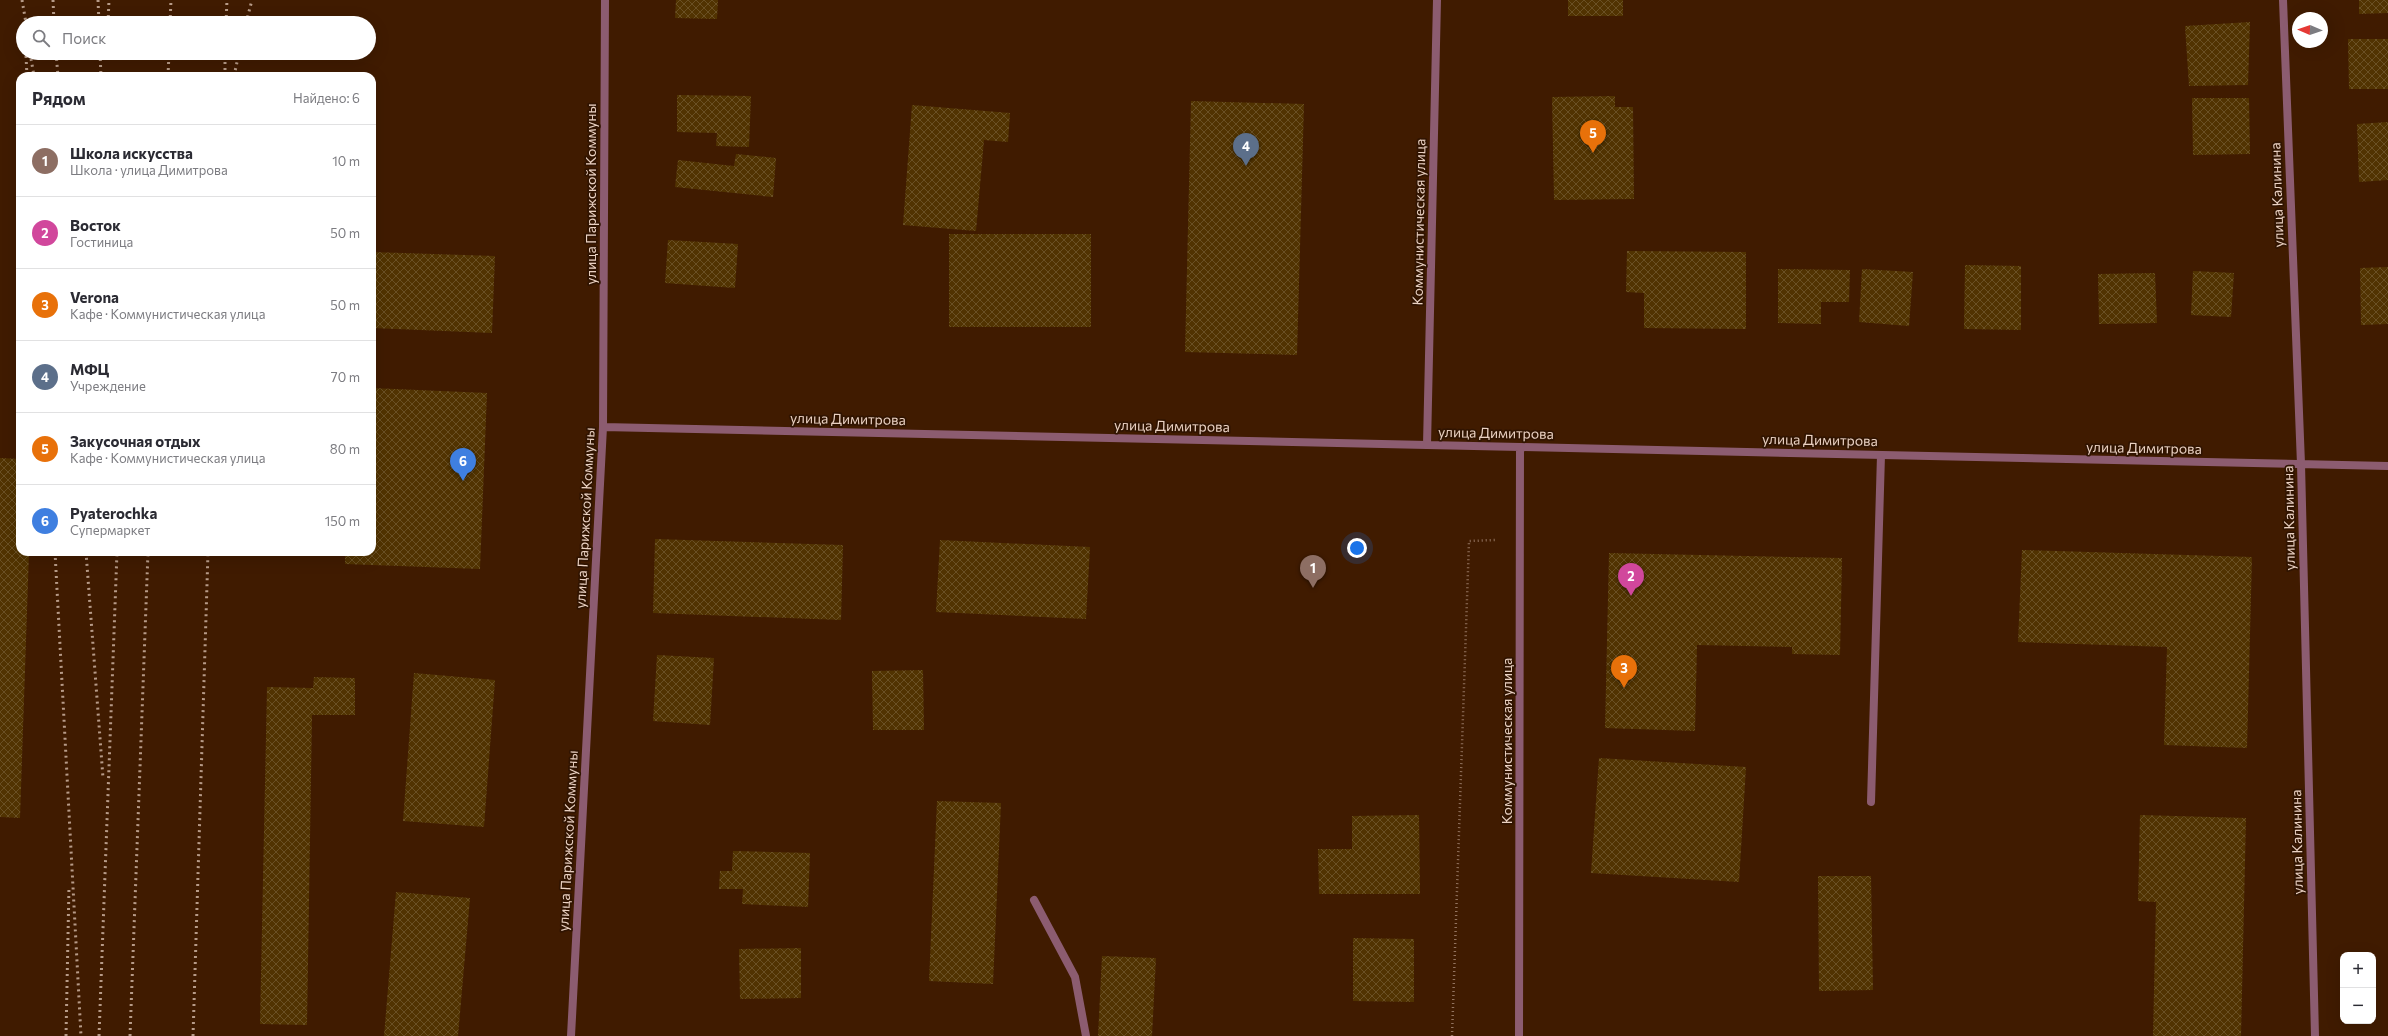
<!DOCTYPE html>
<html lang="ru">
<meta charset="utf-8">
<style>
:root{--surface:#fff;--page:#f7f7f7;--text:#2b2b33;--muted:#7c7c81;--line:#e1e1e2;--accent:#476f88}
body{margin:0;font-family:Commissioner,sans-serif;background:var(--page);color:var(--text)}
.controls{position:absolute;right:12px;bottom:12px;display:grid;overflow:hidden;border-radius:8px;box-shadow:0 4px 16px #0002}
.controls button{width:36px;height:36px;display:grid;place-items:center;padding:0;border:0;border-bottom:1px solid var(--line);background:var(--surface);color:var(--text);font:20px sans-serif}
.compass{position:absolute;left:2292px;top:12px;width:36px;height:36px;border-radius:50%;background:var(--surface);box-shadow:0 4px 16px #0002;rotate:272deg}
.you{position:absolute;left:1357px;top:548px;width:14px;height:14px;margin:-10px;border:3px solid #fff;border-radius:50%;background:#1a73e8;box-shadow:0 0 0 6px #1a73e833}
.badge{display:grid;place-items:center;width:26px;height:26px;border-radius:50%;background:var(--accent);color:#fff;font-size:13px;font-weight:700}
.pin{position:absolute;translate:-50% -33px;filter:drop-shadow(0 1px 2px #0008)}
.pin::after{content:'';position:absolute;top:21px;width:14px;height:12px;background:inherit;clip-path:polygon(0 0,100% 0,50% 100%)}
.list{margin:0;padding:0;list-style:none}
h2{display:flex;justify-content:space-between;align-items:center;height:52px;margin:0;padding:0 16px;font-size:17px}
h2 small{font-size:13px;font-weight:400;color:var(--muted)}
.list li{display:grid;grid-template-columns:26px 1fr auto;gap:12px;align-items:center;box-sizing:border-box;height:72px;padding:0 16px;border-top:1px solid var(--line)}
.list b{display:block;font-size:15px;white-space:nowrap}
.list p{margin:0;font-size:13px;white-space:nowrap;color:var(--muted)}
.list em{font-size:13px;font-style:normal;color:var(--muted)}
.icon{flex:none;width:22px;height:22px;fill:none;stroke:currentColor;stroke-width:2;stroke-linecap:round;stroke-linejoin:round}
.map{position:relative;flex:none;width:2388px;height:1036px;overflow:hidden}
.search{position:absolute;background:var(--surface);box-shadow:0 4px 16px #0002;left:16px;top:16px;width:360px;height:44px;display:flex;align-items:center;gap:10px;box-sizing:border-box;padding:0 14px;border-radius:22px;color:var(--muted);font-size:15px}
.panel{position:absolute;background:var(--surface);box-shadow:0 4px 16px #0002;left:16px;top:72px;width:360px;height:484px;border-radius:12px}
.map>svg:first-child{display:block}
.building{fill:url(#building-cross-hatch)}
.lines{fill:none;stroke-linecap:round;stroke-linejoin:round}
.path{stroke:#93745f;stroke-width:2.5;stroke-dasharray:1 3;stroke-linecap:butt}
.service{stroke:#8c5c70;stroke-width:8}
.minor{stroke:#8c5c70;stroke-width:8}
.tertiary{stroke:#8c5c70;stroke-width:8}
.rail{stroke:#b79b88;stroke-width:3;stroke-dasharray:2 4;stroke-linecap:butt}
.labels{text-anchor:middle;stroke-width:3.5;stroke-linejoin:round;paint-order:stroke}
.street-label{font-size:14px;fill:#ead1c2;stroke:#301401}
</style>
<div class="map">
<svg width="2388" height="1036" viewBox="0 0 2388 1036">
<defs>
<pattern id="building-cross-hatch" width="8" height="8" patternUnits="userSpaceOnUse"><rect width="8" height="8" fill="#513301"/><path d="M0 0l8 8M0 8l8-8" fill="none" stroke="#6a5024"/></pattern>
</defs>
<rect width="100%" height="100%" fill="#401b00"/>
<path class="building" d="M676 0H718L717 19 675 18Z
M1568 0H1623V16H1568Z
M2359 0H2388V13L2359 14Z
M2250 22 2248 85 2189 86 2185 26Z
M2348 39H2388V89H2349Z
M677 95 751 96 749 147 716 146 717 133 677 132Z
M1615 96V107H1633L1634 199 1554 200 1552 97Z
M2192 98H2249L2250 154 2193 155Z
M1191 101 1304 104 1297 355 1185 352Z
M912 105 1010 113 1008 142 984 140 976 231 903 225Z
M2388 122V180L2359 182 2357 124Z
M736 154 776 158 773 197 675 187 678 160 734 166Z
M949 234H1091V327H949Z
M668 240 738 244 735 288 665 283Z
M1627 251 1746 252V329L1644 328V293L1626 292Z
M372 252 495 256 492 333 372 328Z
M1965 265 2021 266V330L1964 329Z
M2388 267V324L2361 325 2360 268Z
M1778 269 1850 270 1849 302H1821V324L1778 323Z
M1862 269 1913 272 1909 326 1859 322Z
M2193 271 2234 273 2231 317 2191 315Z
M2155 273 2157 323 2099 324 2098 274Z
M372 388 487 393 480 569 345 564V552H372Z
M0 458 20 459V552H29L20 818 0 817Z
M655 539 843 545 841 620 653 613Z
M940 540 1090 547 1086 619 936 612Z
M2022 550 2252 557 2247 748 2164 745 2167 647 2018 642Z
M1609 553 1842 558 1840 655 1792 654V647L1697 645 1695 731 1605 728Z
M657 655 714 658 710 725 653 721Z
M923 670 924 730H873L872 671Z
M414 673 495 680 484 827 403 821Z
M314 677 355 678V715H312L307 1025 260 1024 267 687 313 688Z
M1599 758 1746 767 1739 882 1591 873Z
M937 801 1001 803 993 984 929 981Z
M1419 815 1420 894H1319L1318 849H1352V816Z
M2140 815 2246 818 2241 1036H2153L2156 902 2138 901Z
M733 851 810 853 808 907 742 904 743 889H719L720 871H732Z
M1818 876H1871L1873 990 1819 991Z
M396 892 470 898 458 1036H384Z
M1353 938 1414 939V1002L1353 1001Z
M801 948V998L740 999 739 949Z
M1102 956 1156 958 1152 1036H1098Z"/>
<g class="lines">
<path class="path" d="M1452 1036 1469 541 1495 540"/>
<path class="service" d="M1871 802 1881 455"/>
<path class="minor" d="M2283 0 2301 464 2315 1036
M603 427 1427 445
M1520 447 2388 466
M1034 900 1075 977 1086 1036
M571 1036 603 427 605 0"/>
<path class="tertiary" d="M1437 0 1427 445 1520 447 1519 1036"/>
<path class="rail" d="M22 0 26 23
M53 0 54 23
M98 0 99 23
M108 23 109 0
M170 23 171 0
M226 23 227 0
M246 23 252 0
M30 53 34 76
M56 53 58 76
M100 53 101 76
M26 56 27 76
M168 76 169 53
M225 76V53
M234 76 239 53
M55 552 81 1036
M86 552 103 778
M66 1036 69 886
M99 1036 117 552
M130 1036 148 552
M193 1036 208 552"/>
</g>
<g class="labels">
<g class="street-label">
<text transform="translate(591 194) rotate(-90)" y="5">улица Парижской Коммуны</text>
<text transform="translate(2277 195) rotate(-92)" y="5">улица Калинина</text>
<text transform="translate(1419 222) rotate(-89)" y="5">Коммунистическая улица</text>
<text transform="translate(848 419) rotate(1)" y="5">улица Димитрова</text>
<text transform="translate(1172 426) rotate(1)" y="5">улица Димитрова</text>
<text transform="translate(1496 433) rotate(1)" y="5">улица Димитрова</text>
<text transform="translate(1820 440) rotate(1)" y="5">улица Димитрова</text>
<text transform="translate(2144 448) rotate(1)" y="5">улица Димитрова</text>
<text transform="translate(585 518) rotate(-87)" y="5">улица Парижской Коммуны</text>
<text transform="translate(2289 518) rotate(-91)" y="5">улица Калинина</text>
<text transform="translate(1507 741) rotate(-90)" y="5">Коммунистическая улица</text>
<text transform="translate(568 841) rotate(-87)" y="5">улица Парижской Коммуны</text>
<text transform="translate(2297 842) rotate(-91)" y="5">улица Калинина</text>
</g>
</g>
</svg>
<div class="controls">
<button>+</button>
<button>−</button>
</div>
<svg class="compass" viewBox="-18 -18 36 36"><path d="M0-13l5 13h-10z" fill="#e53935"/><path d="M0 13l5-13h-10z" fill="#7c7c81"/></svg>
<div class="you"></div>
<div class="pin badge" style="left:1313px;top:588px;background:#8d6e63">1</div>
<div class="pin badge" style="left:1631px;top:596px;background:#d1479c">2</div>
<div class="pin badge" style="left:1624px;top:688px;background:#e8710a">3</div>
<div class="pin badge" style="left:1246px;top:166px;background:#5c6f8a">4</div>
<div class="pin badge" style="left:1593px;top:153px;background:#e8710a">5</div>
<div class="pin badge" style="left:463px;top:481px;background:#3f7fe0">6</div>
<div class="search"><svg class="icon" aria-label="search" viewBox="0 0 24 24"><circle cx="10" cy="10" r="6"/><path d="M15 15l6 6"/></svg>Поиск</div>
<section class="panel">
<h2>Рядом<small>Найдено: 6</small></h2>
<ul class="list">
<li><span class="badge" style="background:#8d6e63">1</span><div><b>Школа искусства</b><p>Школа · улица Димитрова</p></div><em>10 m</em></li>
<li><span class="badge" style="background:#d1479c">2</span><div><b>Восток</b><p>Гостиница</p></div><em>50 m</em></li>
<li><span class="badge" style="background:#e8710a">3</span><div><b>Verona</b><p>Кафе · Коммунистическая улица</p></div><em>50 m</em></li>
<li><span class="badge" style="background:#5c6f8a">4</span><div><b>МФЦ</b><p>Учреждение</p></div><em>70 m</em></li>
<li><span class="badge" style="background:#e8710a">5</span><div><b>Закусочная отдых</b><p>Кафе · Коммунистическая улица</p></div><em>80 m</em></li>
<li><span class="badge" style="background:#3f7fe0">6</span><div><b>Pyaterochka</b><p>Супермаркет</p></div><em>150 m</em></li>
</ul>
</section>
</div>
